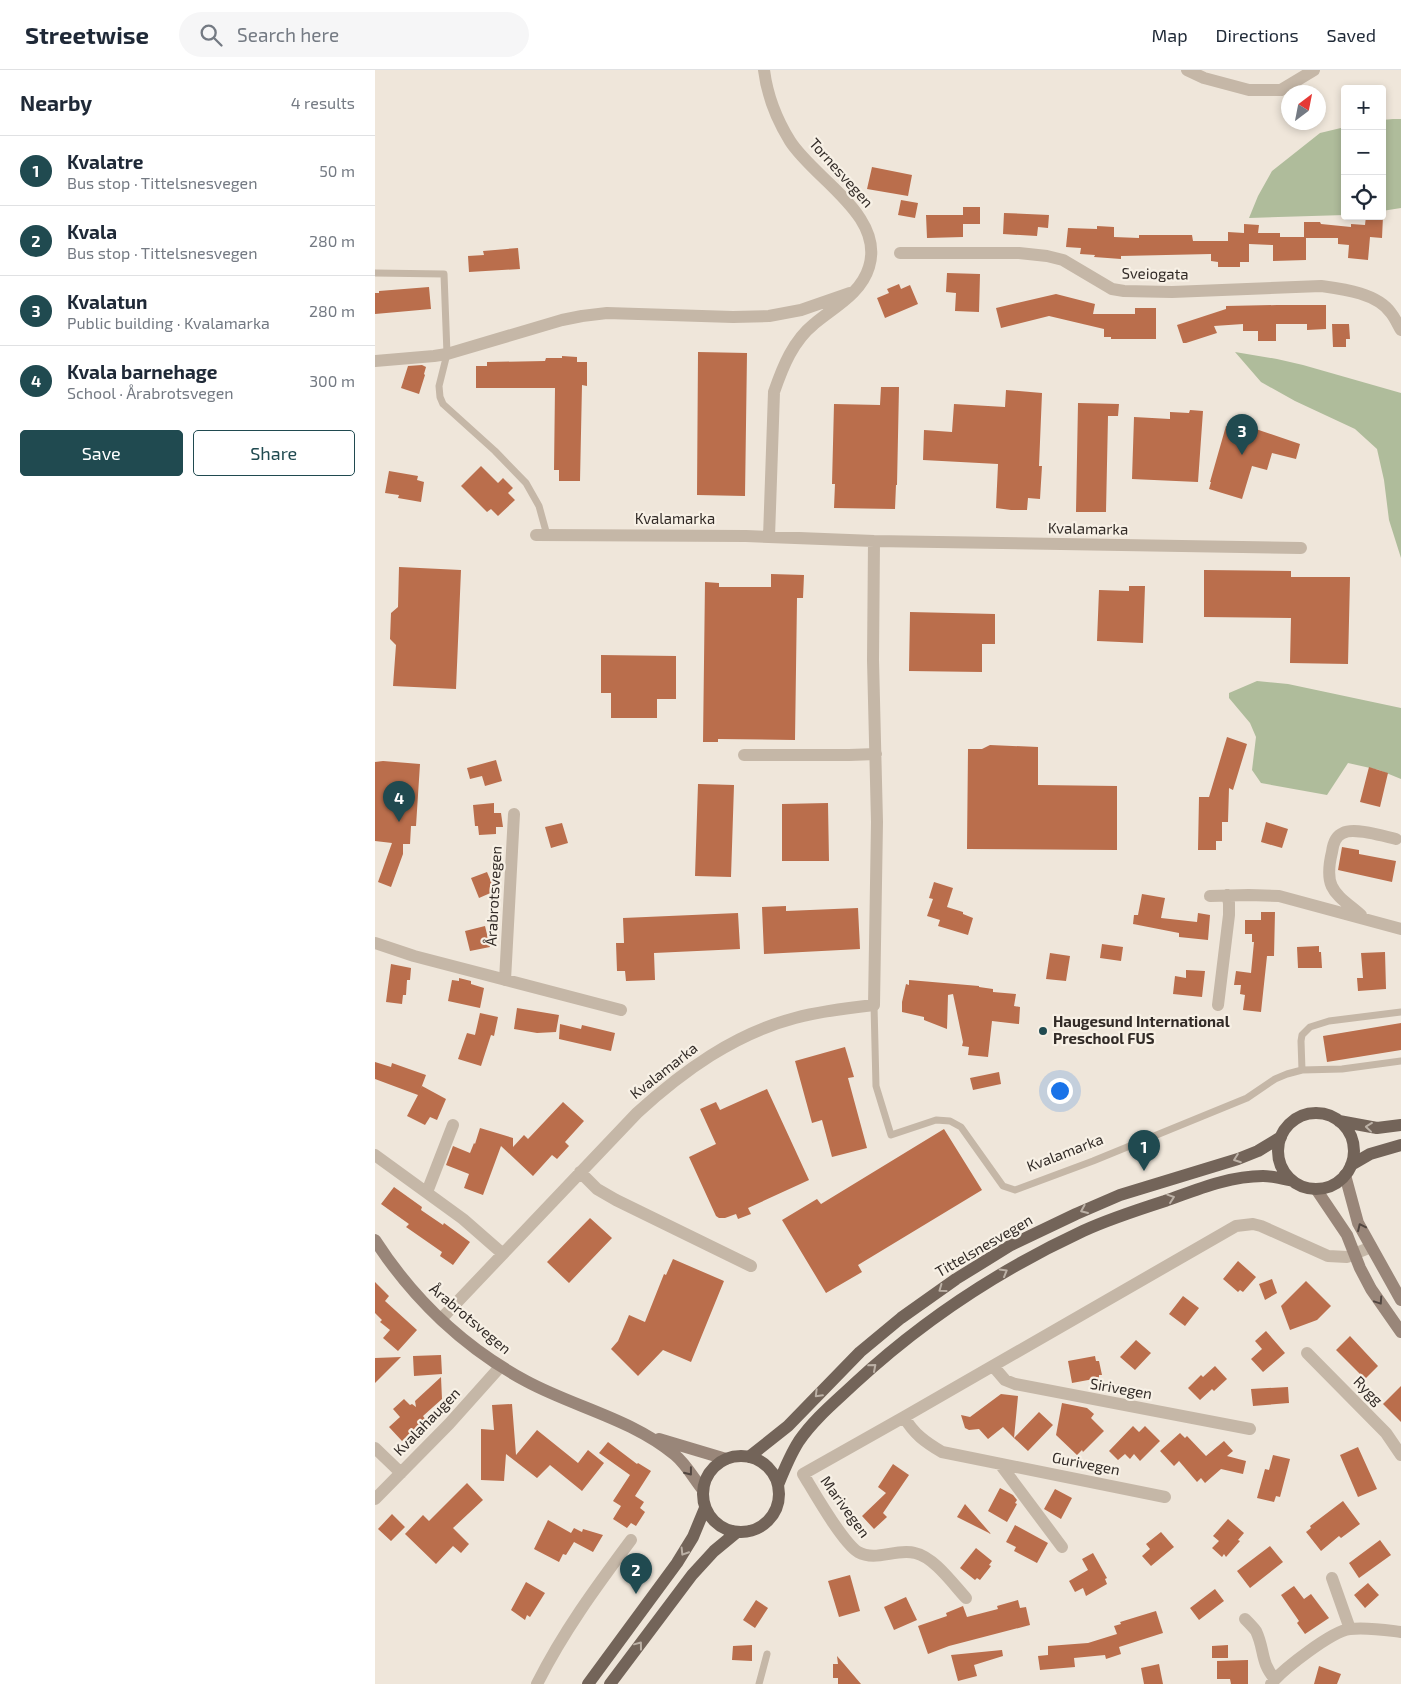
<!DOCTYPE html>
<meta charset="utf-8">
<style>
:root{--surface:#fff;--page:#f6f6f7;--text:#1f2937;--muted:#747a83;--line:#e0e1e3;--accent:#204a50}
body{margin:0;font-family:"Exo 2",sans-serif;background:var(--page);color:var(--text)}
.controls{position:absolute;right:15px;top:15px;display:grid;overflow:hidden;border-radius:5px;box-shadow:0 2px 8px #0003}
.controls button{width:45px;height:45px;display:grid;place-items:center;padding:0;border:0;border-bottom:1px solid var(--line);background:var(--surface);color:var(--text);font:25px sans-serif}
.compass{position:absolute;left:906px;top:15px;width:45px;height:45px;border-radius:50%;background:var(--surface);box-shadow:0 2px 8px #0003;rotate:32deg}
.you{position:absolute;left:684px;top:1020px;width:18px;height:18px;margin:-12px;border:4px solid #fff;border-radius:50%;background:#1a73e8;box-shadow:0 0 0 8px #1a73e833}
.badge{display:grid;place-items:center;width:32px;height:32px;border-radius:50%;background:var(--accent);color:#fff;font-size:16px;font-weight:700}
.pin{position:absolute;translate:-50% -41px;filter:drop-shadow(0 1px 2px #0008)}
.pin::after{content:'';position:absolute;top:26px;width:18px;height:15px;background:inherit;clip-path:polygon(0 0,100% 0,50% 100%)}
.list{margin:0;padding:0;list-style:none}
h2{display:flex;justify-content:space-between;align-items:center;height:65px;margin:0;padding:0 20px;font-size:21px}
h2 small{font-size:16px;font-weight:400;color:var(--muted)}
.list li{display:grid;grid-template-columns:32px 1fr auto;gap:15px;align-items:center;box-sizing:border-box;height:70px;padding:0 20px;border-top:1px solid var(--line)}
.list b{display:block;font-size:19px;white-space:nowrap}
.list p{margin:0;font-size:16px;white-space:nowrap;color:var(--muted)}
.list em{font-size:16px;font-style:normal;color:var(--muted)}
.actions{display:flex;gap:10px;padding:15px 20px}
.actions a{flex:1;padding:11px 0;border:1px solid var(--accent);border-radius:5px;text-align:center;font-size:18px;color:var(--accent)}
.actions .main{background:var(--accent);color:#fff}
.icon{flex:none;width:28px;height:28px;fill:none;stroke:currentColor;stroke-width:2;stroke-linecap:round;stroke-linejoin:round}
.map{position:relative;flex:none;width:1026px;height:1614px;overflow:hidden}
header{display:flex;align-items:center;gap:30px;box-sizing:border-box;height:70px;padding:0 25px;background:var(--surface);border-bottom:1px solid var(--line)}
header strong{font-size:24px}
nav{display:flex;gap:28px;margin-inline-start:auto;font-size:18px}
.search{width:350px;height:45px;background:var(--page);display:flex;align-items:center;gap:12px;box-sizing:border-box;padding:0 18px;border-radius:28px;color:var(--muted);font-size:19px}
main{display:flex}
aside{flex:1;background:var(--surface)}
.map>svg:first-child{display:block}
.green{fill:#afbc9b}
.building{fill:#ba6e4c}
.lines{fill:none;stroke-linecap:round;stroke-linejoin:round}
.lane{stroke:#c5b7a7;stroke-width:7}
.street{stroke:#c5b7a7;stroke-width:12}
.secondary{stroke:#998679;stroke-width:12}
.primary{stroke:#736459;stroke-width:12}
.oneway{stroke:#bcb1a6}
.oneway2{stroke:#514640}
.poi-dot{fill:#204a50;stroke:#f7f0e5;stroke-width:2}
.labels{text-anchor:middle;stroke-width:4.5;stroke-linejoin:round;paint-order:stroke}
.street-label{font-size:15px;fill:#322b27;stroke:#f7f0e5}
.poi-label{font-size:15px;font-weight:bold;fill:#322b27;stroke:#f7f0e5;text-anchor:start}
</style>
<header>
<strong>Streetwise</strong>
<div class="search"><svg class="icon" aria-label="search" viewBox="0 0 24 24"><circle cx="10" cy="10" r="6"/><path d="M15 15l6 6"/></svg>Search here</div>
<nav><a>Map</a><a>Directions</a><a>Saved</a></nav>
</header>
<main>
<aside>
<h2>Nearby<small>4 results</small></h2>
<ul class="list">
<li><span class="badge">1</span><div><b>Kvalatre</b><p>Bus stop · Tittelsnesvegen</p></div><em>50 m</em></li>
<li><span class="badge">2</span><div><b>Kvala</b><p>Bus stop · Tittelsnesvegen</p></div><em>280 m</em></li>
<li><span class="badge">3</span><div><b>Kvalatun</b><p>Public building · Kvalamarka</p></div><em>280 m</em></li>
<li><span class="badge">4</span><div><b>Kvala barnehage</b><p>School · Årabrotsvegen</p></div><em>300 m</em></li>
</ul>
<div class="actions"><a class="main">Save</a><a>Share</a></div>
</aside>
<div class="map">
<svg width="1026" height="1614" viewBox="0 0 1026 1614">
<rect width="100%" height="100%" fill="#efe6da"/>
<path class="green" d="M1018 49H1026V138L1007 141V50Z
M970 57V145L874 148 883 126 897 101 945 63Z
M860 282 902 289 928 295 1026 323V488L1014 450 1009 410 1002 379 980 359 920 331 886 312Z
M882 611 913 614 1026 638V709L1004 700 973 693 952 725 886 713 877 700 881 667 875 653 854 628V623Z"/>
<path class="building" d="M497 97 537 105 533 126 492 119Z
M526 130 543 133 540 148 523 145Z
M588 137H605V154H588Z
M629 143 674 145 673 158 663 157 662 166 628 164Z
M551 145H588V167L552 168Z
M991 146H1008L1007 168 995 167 993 190 973 188 974 175 963 174V168H931V190L898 191V175L874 174V192H865V197H843V192L836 191V184L746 186V189L719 187 720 185 705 184 706 178 691 177 693 158 722 159V156L739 157V167L764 168V165H817L818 171H853V162L869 163V154L884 155 883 163H905V167H929V152H945L946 154 976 157V154L990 155Z
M143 178 145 199 94 202 93 186 109 185 108 181Z
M572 203 605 204 604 242 580 241 581 223 571 222Z
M524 214 526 219 535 215 543 234 510 248 502 228 514 223 512 219Z
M54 217 56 239 0 244V223H4V221Z
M681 224 720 234 718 244H760V238H781V269H736V267H729V259L674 246 626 258 621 238Z
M902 235H951V259L932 260V254H901V271H883V261H868V254L839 256 842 263 811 273H808L802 255 851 239V236Z
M957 254H974L975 269H971V277H958Z
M323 282 372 283 370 426 322 425Z
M187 286 202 287V292H212V316L207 315 205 411H184V400H179L180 318H101V296H112V292L170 291 171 288H187Z
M47 295 51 297 49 304 50 305 44 324 26 318 33 296Z
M506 317H524L522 415H521L520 439 459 438 460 414H457L459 334 505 335Z
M631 320 667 323 664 396H667L665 429 653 428 652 440H636L621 438 623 394 548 390 549 360 577 362 579 334 630 337Z
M703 333 744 334 743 346H733L731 442H701Z
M815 340 828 341 823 412 757 409 759 347 795 349V342L814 343Z
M863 353 925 374 921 389 897 383 892 400 877 396 867 429 834 419 836 412H835L851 356 862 359Z
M106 396 123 413 128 408 138 418 133 423 140 430 123 446 116 439 112 442 86 416Z
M14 401 43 406 42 410 49 412 46 432 23 428 24 425 10 423Z
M24 497 86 500 81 619 18 616 21 575 15 569 16 543 23 537Z
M829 500 916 501V507H975L973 594 915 593 916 548 829 547Z
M396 504 429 505 428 528H422L420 670 343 669V672H328L330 512 344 513V517H396Z
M754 516H770L768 573 722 571 724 520 754 521Z
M535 542 620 544V574H607V602L534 601Z
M226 585 301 586V629H282V648H236V623H226Z
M852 667 872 674 858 720 854 718 853 752H847V771H841V780H823L824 727H834Z
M615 675 663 677V715L742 716V780L592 779 593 679H607Z
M121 690 127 711 110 716 107 706 95 709 92 698Z
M8 691 45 694 41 756H36L35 774H28V784L16 817 3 812 17 773 0 771V692Z
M994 697 1013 703 1005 737 985 732Z
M323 714 359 715 356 807 320 806Z
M119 733V743H126L128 757H121V764L104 765 103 756H100L98 735Z
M453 733 454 791H407V734Z
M891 752 913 759 907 778 886 772Z
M187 753 193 773 176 778 170 757Z
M967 777 984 780V784L1021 791 1017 812 963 800Z
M112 802 120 821 104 828 96 808Z
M559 812 578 818 572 837 588 842V844L598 848 593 865 563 856 565 850 552 846 558 829 554 828Z
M767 824 790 828 786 848 822 852 823 843 835 845 833 870 804 867V863L758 854 759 845H763Z
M411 836V841L483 838 485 879 389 884 387 837Z
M886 842H900L899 886H892L886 942 868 940 870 925 865 924 866 915H859L861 901 876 903 879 872H877V864H870V850H886Z
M363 843 365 879 279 883 280 910 251 911 250 901H242L241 873H249L248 848Z
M110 856 115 877 95 881 90 861Z
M727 874 748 877 746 891 725 888Z
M944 876V882H946L947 898H923L922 877Z
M1010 882 1011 919 983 921 982 908H988L986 883Z
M675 883 695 886 691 911 671 909Z
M16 894 36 898 35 910H32L31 925H28L27 934 11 932Z
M811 900 830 901 827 927 798 924 800 906 811 908Z
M84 908 96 911V914L109 918 105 938 73 931 77 910 84 911Z
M534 910 604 916V917L618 919V922L641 924 639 936 645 937 644 954 617 951 613 987 593 985 594 977 587 976 588 972 578 924 573 925 572 959 549 950V947L527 942V932L531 914 534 915Z
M142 938 184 945 181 962 162 963 139 959Z
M105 943 123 947 119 966 116 965 106 996 83 989 92 963 100 965Z
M1026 953V980L952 992 948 966Z
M185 954 206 959 207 955 240 963 236 981 184 969Z
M470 977 479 1007 473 1008 492 1078 457 1087 447 1050 437 1053 420 991Z
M0 992 16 997 17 993 51 1005 45 1021 47 1016 71 1029 62 1050 55 1047 50 1055 32 1046 43 1025 0 1009Z
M624 1002 626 1014 598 1020 595 1008Z
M392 1019 434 1110 373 1138 376 1144 363 1149 361 1144 350 1148H344L341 1146 314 1087 341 1074 325 1039 341 1032 345 1040Z
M188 1032 209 1051 190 1072 194 1076 182 1089 177 1085 158 1106 126 1076 108 1125 89 1118 94 1104 71 1095 78 1076 95 1083 99 1073 100 1074 105 1058 138 1068V1077L149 1065 153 1069Z
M569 1059 607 1120 483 1195 487 1202 451 1223 407 1150 442 1129 446 1134Z
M19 1117 47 1137 46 1140 68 1155 69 1153 95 1172 78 1195 65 1186 67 1182 31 1157 34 1154 6 1134Z
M215 1148 237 1168 194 1213 172 1192Z
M298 1189 349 1211 316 1292 288 1280 263 1306 236 1279 243 1271 254 1245 270 1252 289 1204 291 1205Z
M863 1191 881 1207 868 1222 865 1220 863 1222 848 1209Z
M897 1209 902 1223 890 1230 884 1214Z
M931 1211 956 1236 942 1250 915 1260 906 1236Z
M0 1212 14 1226 10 1231 42 1260 23 1281 8 1268 15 1260 5 1252 7 1250 0 1243Z
M808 1226 824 1238 810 1256 794 1244Z
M891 1261 910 1283 888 1302 876 1289 887 1279 880 1271Z
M975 1266 1003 1296 990 1309 961 1280Z
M761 1270 776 1283 760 1300 745 1287Z
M66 1285 67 1304 39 1306 38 1286Z
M720 1286 721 1291H724L727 1305H724V1308L697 1313 693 1291Z
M26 1287 0 1313V1288Z
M840 1296 852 1309 839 1321 837 1319 825 1330 813 1318 826 1305 828 1307Z
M66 1307 67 1329 48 1346 50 1349 27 1371 14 1357 25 1347 18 1339 29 1329 35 1335 37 1334 41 1337 40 1331Z
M1026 1316V1352L1008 1334Z
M913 1317 914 1333 878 1336 876 1319Z
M626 1324 643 1326 639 1368 628 1357 613 1369 604 1359 594 1360 590 1358 586 1345 595 1347Z
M687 1333 712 1338 719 1344 716 1348 729 1361 708 1382 707 1380 702 1385 681 1365Z
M137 1334 141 1385 162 1360 203 1393 213 1380 229 1393 207 1421 175 1395 162 1408 131 1384 129 1411 106 1410V1359L119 1360 117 1335Z
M664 1342 678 1355 653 1381 639 1368Z
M758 1356 764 1362 770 1356 785 1371 765 1391 759 1384 755 1389 750 1384 743 1390 734 1381Z
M805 1363 810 1368 812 1366 831 1386 849 1371 858 1381 852 1386 871 1391 868 1404 846 1399 830 1413 826 1408 822 1412 804 1391 799 1396 785 1381Z
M233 1372 262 1394 263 1393 276 1401 260 1426 269 1432 265 1438 270 1442 261 1456 256 1453 252 1458 238 1449 246 1436 238 1431 255 1405 224 1383Z
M983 1377 1002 1419 983 1427 965 1385Z
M898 1385 915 1389 905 1427 901 1426 899 1432 882 1428 890 1399 894 1400Z
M518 1394 534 1405 508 1443 512 1447 499 1459 487 1446 511 1423 503 1417Z
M92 1413 108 1430 78 1458 94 1474 86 1483 78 1476 61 1494 30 1464 48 1445 54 1451Z
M625 1418 638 1425 642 1430 640 1433 642 1434 632 1452 613 1441Z
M680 1419 697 1428 686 1449 669 1439Z
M968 1431 985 1454 966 1468 964 1466 946 1481 931 1462 936 1458 935 1456Z
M590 1434 616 1464 582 1447Z
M17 1444 30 1457 16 1471 3 1459Z
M853 1449 869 1463 863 1470 865 1471 851 1487 849 1484 847 1487 837 1478 844 1471 838 1466Z
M173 1450 196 1463 199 1458 207 1462 208 1459 228 1465 218 1482 199 1472 191 1485 188 1484 184 1492 159 1479Z
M640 1455 673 1473 662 1493 639 1481 641 1477 631 1472Z
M786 1462 799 1477 776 1496 767 1486 775 1479 771 1474Z
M1005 1470 1016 1485 984 1508 974 1493Z
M895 1476 908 1492 875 1518 862 1501Z
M601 1478 617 1491 614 1495 616 1496 605 1510 602 1508 600 1510 585 1498Z
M718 1483 732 1508 730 1509 732 1514 711 1526 708 1518 700 1522 694 1511 713 1500 707 1489Z
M475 1505 485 1541 464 1547 453 1511Z
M151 1512 170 1523 155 1547 152 1545 150 1550 136 1540Z
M993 1513 1004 1525 990 1538 979 1525Z
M919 1516 929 1529 936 1524 954 1548 930 1564 922 1553 924 1551 906 1525Z
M840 1519 849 1531 824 1550 815 1538Z
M531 1527 542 1550 519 1560 509 1537Z
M381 1530 393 1538 380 1558 368 1550Z
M643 1530 645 1538 651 1537 655 1555 574 1576 553 1584 543 1556 572 1546 571 1543 588 1536 592 1547 623 1539 622 1536Z
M781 1541 788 1563 744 1577 746 1584 731 1589 730 1585 699 1588 700 1597 665 1600 663 1586 673 1585V1576L713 1573 742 1564 739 1556 746 1554 745 1552Z
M377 1575V1591L357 1590 358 1576Z
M853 1575V1588H837V1576Z
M627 1580 628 1586 599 1595 602 1606 583 1611 576 1585Z
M462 1586 469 1594 486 1614H463V1608H458V1594H463Z
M873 1590V1614H856L855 1609H842V1591Z
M784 1594 788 1614H769L766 1598Z
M944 1596 966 1604 962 1614H939Z"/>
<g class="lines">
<path class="lane" d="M0 203 69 204 72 284 64 316 65 327 68 334 120 381 151 413 164 436 172 465
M499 935 501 1016 516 1065 561 1050 575 1051 586 1057 628 1116 640 1120 718 1091 872 1028 900 1009 912 1004 927 1000 967 999 1026 991
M927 1000 926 971 927 965 935 957 954 951 1026 942
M384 1614 392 1584"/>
<path class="street" d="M389 0C392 24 402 50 415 71 439 109 510 145 494 197 486 224 459 237 439 254 418 271 408 296 399 322L394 467
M812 0 829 8 874 20H906L939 0
M525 183H644L672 186 688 190 737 219 749 221 797 222 946 216C968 219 1002 223 1016 243 1020 248 1023 255 1026 260
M0 291 59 286 72 284 187 250 207 246 232 243 358 247 394 246 426 240 475 223
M161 465 371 466 499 471 926 478
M369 685H474L501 684
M835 826 874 825 904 826 1026 859
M986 845C960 823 948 819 957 782 958 774 960 766 968 763 979 757 1008 766 1021 769
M0 873 39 886 246 940
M130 910 139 744
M843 935 854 845V833L852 825
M0 1085 88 1149 128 1184
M205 1102 222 1119 241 1130 376 1196
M52 1122 78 1055
M66 1249 262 1043C308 1001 359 964 420 948 446 941 472 938 499 935L502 752 498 590 499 471
M932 1283 1011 1363 1026 1385
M618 1296 630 1310 640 1314 875 1359
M529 1347C539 1364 550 1372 567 1382L790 1427
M0 1378 26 1403
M625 1394 687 1477
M0 1429 74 1354 125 1297
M957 1508 975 1559
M591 1528C578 1514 559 1487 540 1483 521 1478 501 1492 483 1482 467 1472 439 1422 428 1404L529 1347 861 1156 878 1154 886 1156 953 1186 972 1187 996 1177
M870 1549C874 1553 878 1557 881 1561 890 1580 885 1592 900 1609
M162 1614C188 1562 221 1517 256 1470
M896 1614C908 1599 957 1561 975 1559 992 1557 1010 1560 1026 1562"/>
<path class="secondary" d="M970 1105 983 1153 1026 1230
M941 1119 972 1165 985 1198 996 1219 1026 1262
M0 1170C38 1229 90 1278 151 1311 199 1337 257 1349 300 1385 311 1394 319 1409 328 1420
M284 1369 351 1389"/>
<path class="primary" d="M903 1081a38 38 0 1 1 76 0a38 38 0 1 1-76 0Z
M964 1051 1002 1058 1026 1055
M976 1095 995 1084 1026 1075
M328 1424a38 38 0 1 1 76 0a38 38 0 1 1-76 0Z
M374 1387 413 1356 485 1282 526 1248 581 1209 636 1175 701 1144 745 1125 863 1089 883 1081 906 1067
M403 1415C409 1400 415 1385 424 1371 439 1349 460 1332 479 1314 547 1251 624 1200 708 1161 734 1149 762 1140 790 1131 821 1120 854 1106 888 1106 898 1106 909 1109 918 1111
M213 1614 302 1493 318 1467 330 1438
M235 1614 317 1505 339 1481 362 1462"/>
</g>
<defs><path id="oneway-chevron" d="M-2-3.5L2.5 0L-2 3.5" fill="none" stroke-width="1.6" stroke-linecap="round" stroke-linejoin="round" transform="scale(1.25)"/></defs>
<g class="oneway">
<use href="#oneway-chevron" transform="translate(994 1057) rotate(-174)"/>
<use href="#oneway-chevron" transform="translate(862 1089) rotate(160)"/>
<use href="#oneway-chevron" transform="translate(796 1128) rotate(-19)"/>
<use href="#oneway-chevron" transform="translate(709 1140) rotate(157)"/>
<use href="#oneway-chevron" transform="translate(629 1202) rotate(-30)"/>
<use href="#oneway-chevron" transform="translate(567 1219) rotate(144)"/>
<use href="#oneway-chevron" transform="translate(498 1297) rotate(-41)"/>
<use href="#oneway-chevron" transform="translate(443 1324) rotate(135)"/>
<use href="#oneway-chevron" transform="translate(309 1482) rotate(122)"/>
<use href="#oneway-chevron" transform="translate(264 1575) rotate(-53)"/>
</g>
<g class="oneway2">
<use href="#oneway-chevron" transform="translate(986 1157) rotate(-115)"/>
<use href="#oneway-chevron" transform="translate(1004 1231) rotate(56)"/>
<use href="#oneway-chevron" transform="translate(314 1402) rotate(52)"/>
</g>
<circle class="poi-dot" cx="668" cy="961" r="5"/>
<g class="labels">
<g class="street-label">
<text transform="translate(466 103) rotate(48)" y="5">Tornesvegen</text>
<text transform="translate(780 204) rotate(1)" y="5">Sveiogata</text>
<text x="300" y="454">Kvalamarka</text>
<text transform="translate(713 459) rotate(1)" y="5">Kvalamarka</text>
<text transform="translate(119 826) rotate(-87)" y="5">Årabrotsvegen</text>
<text transform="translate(289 1001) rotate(-38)" y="5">Kvalamarka</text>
<text transform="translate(690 1083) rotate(-21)" y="5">Kvalamarka</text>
<text transform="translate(609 1176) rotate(-30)" y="5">Tittelsnesvegen</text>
<text transform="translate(95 1249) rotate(40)" y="5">Årabrotsvegen</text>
<text transform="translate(746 1319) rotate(10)" y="5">Sirivegen</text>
<text transform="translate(993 1321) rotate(45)" y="5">Rygg</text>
<text transform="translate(52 1352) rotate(-46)" y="5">Kvalahaugen</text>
<text transform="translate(711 1394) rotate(11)" y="5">Gurivegen</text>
<text transform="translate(470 1437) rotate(54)" y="5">Marivegen</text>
</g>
<g class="poi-label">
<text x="678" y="957">Haugesund International<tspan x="678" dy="17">Preschool FUS</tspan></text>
</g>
</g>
</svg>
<div class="controls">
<button>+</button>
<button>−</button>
<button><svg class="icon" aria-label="locate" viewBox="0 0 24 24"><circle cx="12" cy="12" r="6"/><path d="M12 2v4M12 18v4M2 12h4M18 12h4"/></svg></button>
</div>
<svg class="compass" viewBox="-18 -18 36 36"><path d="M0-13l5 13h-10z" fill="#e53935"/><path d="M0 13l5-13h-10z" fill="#747a83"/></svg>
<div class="you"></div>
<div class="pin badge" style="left:769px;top:1101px">1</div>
<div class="pin badge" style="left:261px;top:1524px">2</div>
<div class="pin badge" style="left:867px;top:385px">3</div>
<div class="pin badge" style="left:24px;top:752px">4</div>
</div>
</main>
